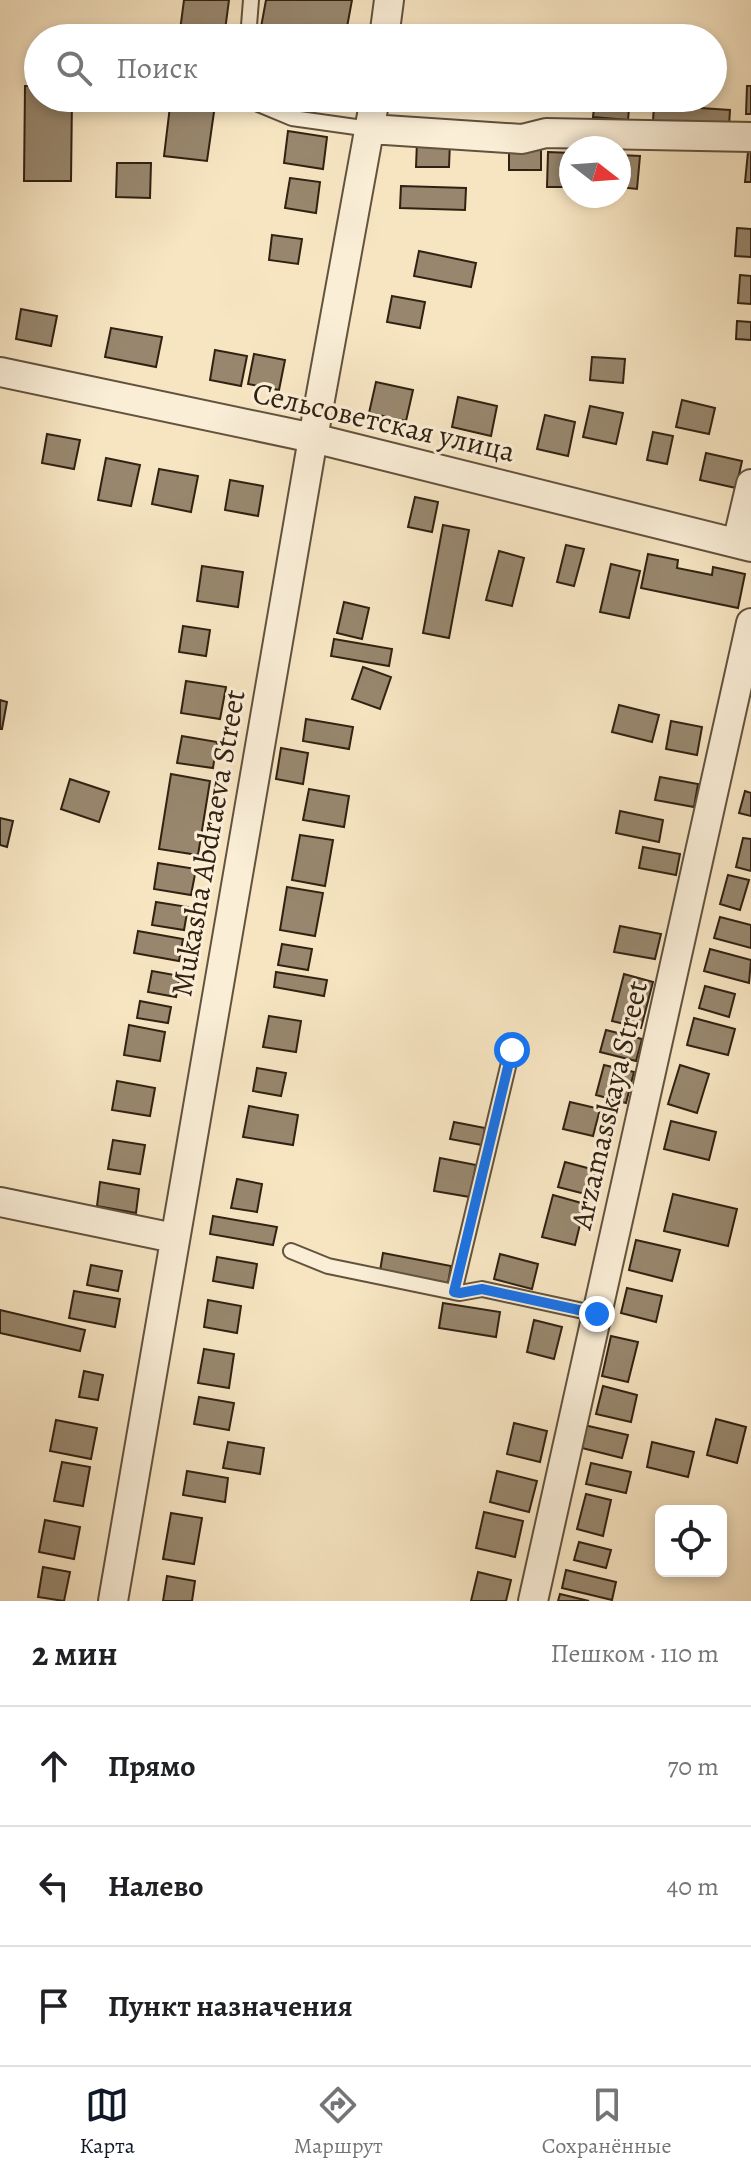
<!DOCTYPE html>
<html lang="ru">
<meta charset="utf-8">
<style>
:root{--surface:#fff;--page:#f6f6f6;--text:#202124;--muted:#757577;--line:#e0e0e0;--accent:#111827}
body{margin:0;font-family:Alegreya,serif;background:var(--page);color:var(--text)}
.controls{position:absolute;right:24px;bottom:24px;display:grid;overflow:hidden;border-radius:12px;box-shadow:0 4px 12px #0003}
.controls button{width:72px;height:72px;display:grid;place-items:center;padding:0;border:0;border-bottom:2px solid var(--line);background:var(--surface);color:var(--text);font:40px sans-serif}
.compass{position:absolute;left:559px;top:136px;width:72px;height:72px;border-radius:50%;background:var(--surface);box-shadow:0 4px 12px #0003;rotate:107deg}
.stop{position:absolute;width:24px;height:24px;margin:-18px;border:6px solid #1a73e8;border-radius:50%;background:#fff}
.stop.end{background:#1a73e8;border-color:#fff;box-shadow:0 2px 8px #0008}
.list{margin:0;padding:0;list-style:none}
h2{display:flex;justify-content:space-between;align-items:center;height:104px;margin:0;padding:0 32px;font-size:34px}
h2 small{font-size:26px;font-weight:400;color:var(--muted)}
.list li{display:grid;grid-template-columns:52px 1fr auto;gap:24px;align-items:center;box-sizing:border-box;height:120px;padding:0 32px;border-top:2px solid var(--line)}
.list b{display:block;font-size:30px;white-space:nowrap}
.list em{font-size:26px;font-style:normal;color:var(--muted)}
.icon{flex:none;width:44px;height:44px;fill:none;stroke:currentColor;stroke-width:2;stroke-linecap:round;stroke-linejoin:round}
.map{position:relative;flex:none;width:751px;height:1601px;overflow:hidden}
.search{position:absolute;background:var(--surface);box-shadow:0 4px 12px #0003;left:24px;right:24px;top:24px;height:88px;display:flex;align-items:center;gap:20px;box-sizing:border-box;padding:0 28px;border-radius:44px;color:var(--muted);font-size:30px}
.sheet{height:464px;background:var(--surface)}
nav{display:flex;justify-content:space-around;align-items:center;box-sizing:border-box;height:112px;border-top:2px solid var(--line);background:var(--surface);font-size:22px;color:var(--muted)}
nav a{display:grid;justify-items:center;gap:4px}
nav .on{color:var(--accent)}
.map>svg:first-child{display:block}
.building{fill:#98876e;stroke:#312112;stroke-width:2}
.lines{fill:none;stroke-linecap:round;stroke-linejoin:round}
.lane-casing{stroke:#62523e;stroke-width:18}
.street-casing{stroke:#62523e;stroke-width:32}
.lane{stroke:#faeed7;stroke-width:14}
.street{stroke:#faeed7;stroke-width:28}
.route{stroke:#1a73e8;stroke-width:10}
.labels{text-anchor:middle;stroke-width:6;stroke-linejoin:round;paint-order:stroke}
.street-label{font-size:30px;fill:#312112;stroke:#faeed7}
</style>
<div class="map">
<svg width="751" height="1601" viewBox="0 0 751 1601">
<rect width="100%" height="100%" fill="#f7e5c2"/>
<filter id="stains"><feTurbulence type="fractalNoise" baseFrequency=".0025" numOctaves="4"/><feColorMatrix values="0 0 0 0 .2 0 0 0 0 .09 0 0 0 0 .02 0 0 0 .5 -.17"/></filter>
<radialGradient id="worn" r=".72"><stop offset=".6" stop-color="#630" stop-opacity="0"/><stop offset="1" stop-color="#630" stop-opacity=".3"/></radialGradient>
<path class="building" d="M184 0H229L224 38H179Z
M266 0H352L345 38H259Z
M25 86H38V98H72L71 181H24Z
M747 86H751V114H746Z
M171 98H216L207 161 164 156Z
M595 98H630L628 120 593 117Z
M654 105 730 110 729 126 653 121Z
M288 131 327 137 323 169 284 163Z
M417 141 450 142 449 167H416Z
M509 145 541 146V170H509Z
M548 152 571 153V187H547Z
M748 152H751V182H745Z
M619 155 640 156 637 189 619 187Z
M117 163H151L150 198 116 197Z
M290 178 320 182 316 213 285 208Z
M401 186 466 188 465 210 400 208Z
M737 228 751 229V257L735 256Z
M272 235 302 239 298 264 269 260Z
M419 251 476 263 471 287 414 276Z
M740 275 751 276V304L738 303Z
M392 296 425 302 420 328 387 322Z
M21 309 57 316 51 346 16 339Z
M737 321 751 322V340L736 339Z
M111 328 162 337 156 367 105 357Z
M215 350 247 356 241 386 210 380Z
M254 354 285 360 279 390 248 384Z
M592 357 625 359 623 383 590 380Z
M376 382 413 390 406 421 369 413Z
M458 397 497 406 491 436 452 427Z
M682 400 715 408 709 434 676 427Z
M590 406 623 413 616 444 583 437Z
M545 415 575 422 568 456 537 449Z
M653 432 673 436 667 464 647 460Z
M47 434 80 440 74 469 42 463Z
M706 453 742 461 736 488 700 480Z
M106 458 140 465 131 506 98 500Z
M159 469 198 476 191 512 152 504Z
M230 480 263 486 258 516 225 510Z
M415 497 438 502 432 532 408 527Z
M443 525 469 530 449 638 423 633Z
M566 545 584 549 574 586 557 582Z
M499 551 524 558 512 606 486 600Z
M648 554 678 560 677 568 712 575 713 567 745 574 738 608 641 588Z
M611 564 640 571 629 618 600 612Z
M202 566 243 572 238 607 197 601Z
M344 602 369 608 362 639 337 633Z
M183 626 210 630 206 656 179 652Z
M334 639 392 649 389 666 331 656Z
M363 667 391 677 380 709 352 699Z
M186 681 226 687 220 719 181 713Z
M0 700 7 702 2 729H0Z
M619 705 659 715 652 742 612 732Z
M306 719 353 727 349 749 303 741Z
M671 721 702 727 697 755 666 749Z
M182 736 217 742 213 768 177 763Z
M281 748 308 753 303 784 276 779Z
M171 774 210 781 198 855 159 849Z
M660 777 698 784 694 807 655 800Z
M70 779 109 792 99 822 61 809Z
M309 789 349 796 344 827 303 820Z
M745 791 751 793V816L739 813Z
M620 811 663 820 659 842 616 833Z
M0 818 13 821 7 847 0 845Z
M300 835 333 840 325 886 292 880Z
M743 838 751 839V871L736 867Z
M643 847 680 854 676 875 639 868Z
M158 863 196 869 191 895 154 889Z
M728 875 749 880 740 910 720 904Z
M287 887 323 893 315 936 280 930Z
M156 902 188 907 184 930 152 925Z
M720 917 751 925V948L714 938Z
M620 926 661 934 655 959 614 952Z
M138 931 183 939 179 961 134 953Z
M282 944 312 949 308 970 278 965Z
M710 949 751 960 749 983 704 971Z
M152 971 180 976 176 997 148 992Z
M276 972 327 980 324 996 274 987Z
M624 974 653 982 641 1028 612 1021Z
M705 986 735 994 729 1017 699 1008Z
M140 1001 171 1007 168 1023 137 1018Z
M269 1016 301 1021 296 1052 263 1047Z
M694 1018 735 1029 728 1055 687 1045Z
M129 1025 165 1032 160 1061 124 1055Z
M606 1030 642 1039 636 1061 600 1052Z
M604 1065 634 1072 626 1103 596 1095Z
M680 1065 709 1074 697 1113 668 1104Z
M257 1068 286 1073 281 1096 253 1091Z
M117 1081 155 1088 150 1116 112 1110Z
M570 1102 600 1109 593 1136 563 1129Z
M249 1106 298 1115 293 1145 243 1137Z
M671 1121 716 1132 709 1160 664 1149Z
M454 1122 485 1128 482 1145 450 1139Z
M113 1140 145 1145 140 1174 108 1169Z
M440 1158 476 1165 470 1197 434 1191Z
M565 1162 595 1170 589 1195 558 1187Z
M237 1179 262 1184 257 1212 231 1208Z
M100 1182 139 1189 136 1213 97 1206Z
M673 1194 737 1209 728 1246 664 1231Z
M553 1195 585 1204 575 1245 542 1237Z
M213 1216 277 1227 273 1245 210 1234Z
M636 1240 680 1250 672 1281 629 1270Z
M383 1253 451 1266 448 1283 380 1271Z
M500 1254 538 1264 532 1289 494 1279Z
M217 1257 257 1264 253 1288 213 1281Z
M91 1265 122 1271 118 1291 87 1285Z
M627 1288 662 1296 656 1322 621 1313Z
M74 1291 120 1299 115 1327 69 1318Z
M208 1300 241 1306 237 1333 204 1327Z
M443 1303 500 1312 496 1337 439 1328Z
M0 1310 85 1330 80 1351 0 1333Z
M534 1320 562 1327 554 1359 527 1352Z
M611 1336 638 1342 628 1382 602 1376Z
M204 1349 234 1354 229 1388 198 1383Z
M84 1371 103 1375 98 1400 79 1397Z
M603 1386 637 1395 631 1422 596 1414Z
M199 1397 234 1403 229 1430 194 1424Z
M716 1419 746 1427 737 1463 707 1455Z
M56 1420 97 1428 91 1459 50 1451Z
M514 1423 547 1431 540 1462 507 1454Z
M584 1425 628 1435 622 1458 578 1447Z
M228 1442 264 1448 260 1474 223 1468Z
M652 1442 694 1452 688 1477 647 1467Z
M62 1462 90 1467 83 1506 54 1501Z
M591 1463 631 1472 626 1493 586 1484Z
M187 1471 228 1478 225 1502 183 1495Z
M497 1471 537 1481 529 1512 490 1502Z
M586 1494 611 1500 603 1536 577 1529Z
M484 1512 523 1521 515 1557 476 1548Z
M171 1513 202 1518 194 1564 163 1559Z
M45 1520 80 1527 74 1559 39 1552Z
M579 1542 611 1550 606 1568 574 1560Z
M43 1567 70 1572 64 1601 38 1597Z
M566 1570 616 1582 612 1600 562 1588Z
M478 1572 511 1580 506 1601H471Z
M167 1576 195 1581 192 1601H163Z
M560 1594 589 1601H558Z"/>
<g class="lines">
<g class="lane-casing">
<path id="lane" d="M248 38 251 0
M252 98 256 103 292 118 370 129
M291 1251 328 1266 454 1292 460 1293 482 1289 597 1314
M454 1292 512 1050"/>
</g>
<g class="street-casing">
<path id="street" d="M384 38 389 0
M370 129 522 139 546 133 751 137
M0 372 313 438 751 547
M737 543 751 484
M0 1202 174 1238
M113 1601 313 438 375 98
M533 1601 751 623"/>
</g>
<use href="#lane" class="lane"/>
<use href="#street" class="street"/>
</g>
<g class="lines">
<path class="route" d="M512 1050 454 1292 460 1293 482 1289 597 1314"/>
</g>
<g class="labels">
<g class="street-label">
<text transform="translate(384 422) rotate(13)" y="10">Сельсоветская улица</text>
<text transform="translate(208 843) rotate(-80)" y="10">Mukasha Abdraeva Street</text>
<text transform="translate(609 1105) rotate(-77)" y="10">Arzamasskaya Street</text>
</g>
</g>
<rect width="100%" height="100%" filter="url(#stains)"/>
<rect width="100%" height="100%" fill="url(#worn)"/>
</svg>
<div class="controls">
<button><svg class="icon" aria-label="locate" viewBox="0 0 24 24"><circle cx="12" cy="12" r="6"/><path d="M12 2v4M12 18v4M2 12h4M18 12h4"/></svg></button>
</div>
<svg class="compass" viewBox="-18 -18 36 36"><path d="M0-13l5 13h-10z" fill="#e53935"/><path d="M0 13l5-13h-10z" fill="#757577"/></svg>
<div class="stop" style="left:512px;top:1050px"></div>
<div class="stop end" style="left:597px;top:1314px"></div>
<div class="search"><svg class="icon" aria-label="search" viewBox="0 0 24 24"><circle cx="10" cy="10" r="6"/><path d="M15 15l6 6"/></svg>Поиск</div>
</div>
<section class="sheet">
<h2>2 мин<small>Пешком · 110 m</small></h2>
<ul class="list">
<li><svg class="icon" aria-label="ahead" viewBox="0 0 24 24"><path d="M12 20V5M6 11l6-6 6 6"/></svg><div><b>Прямо</b></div><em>70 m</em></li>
<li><svg class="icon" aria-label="left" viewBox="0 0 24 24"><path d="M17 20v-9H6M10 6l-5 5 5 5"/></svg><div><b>Налево</b></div><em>40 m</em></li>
<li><svg class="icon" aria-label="arrive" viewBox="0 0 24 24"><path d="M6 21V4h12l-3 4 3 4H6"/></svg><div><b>Пункт назначения</b></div></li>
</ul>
</section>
<nav>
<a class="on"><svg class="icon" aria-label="map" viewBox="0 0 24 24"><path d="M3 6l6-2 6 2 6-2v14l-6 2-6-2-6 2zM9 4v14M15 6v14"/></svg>Карта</a>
<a><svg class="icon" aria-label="directions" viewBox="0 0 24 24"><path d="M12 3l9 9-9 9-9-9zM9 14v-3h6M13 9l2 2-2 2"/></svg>Маршрут</a>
<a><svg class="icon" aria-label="saved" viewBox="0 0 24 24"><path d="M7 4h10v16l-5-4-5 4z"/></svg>Сохранённые</a>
</nav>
